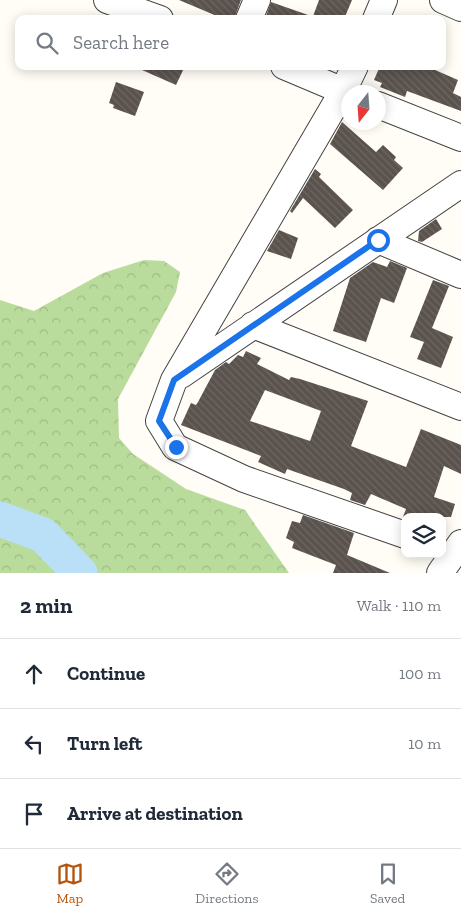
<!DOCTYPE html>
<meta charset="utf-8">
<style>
:root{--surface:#fff;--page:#f6f6f7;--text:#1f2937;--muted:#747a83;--line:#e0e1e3;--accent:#b45309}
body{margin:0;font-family:"Zilla Slab",serif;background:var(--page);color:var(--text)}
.controls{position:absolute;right:15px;bottom:15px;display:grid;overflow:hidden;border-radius:10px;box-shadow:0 2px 12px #0003}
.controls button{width:45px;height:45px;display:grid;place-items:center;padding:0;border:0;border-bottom:1px solid var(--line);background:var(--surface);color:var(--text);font:25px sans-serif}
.compass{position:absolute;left:341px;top:85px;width:45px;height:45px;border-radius:50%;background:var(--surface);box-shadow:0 2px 12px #0003;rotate:197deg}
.stop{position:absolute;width:15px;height:15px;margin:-11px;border:4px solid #1a73e8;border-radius:50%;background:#fff}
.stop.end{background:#1a73e8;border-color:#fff;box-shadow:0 1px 5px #0008}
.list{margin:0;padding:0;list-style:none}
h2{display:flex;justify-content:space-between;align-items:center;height:65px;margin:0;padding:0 20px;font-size:21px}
h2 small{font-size:16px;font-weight:400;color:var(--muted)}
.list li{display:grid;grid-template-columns:32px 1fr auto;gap:15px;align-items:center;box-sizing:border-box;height:70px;padding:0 20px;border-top:1px solid var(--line)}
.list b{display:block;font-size:19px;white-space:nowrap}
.list em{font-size:16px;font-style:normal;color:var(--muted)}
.icon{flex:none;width:28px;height:28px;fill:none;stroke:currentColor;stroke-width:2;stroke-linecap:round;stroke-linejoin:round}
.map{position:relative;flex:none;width:461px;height:573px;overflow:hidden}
.search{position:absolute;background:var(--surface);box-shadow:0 2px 12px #0003;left:15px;right:15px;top:15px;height:55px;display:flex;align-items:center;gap:12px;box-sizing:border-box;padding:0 18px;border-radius:10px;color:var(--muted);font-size:19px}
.sheet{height:275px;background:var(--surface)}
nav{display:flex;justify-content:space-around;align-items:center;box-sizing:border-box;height:70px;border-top:1px solid var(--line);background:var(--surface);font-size:14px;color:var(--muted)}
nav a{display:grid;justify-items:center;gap:2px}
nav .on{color:var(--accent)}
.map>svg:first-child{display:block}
.forest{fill:url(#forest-crowns)}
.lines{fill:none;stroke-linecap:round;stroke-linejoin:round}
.river{stroke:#b9e0f7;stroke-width:35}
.building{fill:url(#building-back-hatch);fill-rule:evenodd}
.minor-casing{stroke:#444;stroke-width:28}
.minor{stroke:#fff;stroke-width:26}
.route{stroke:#1a73e8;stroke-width:6}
</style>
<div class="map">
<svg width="461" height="573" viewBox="0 0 461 573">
<defs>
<pattern id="forest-crowns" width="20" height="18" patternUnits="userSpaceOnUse" patternTransform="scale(1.25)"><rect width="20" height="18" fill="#b9dc9c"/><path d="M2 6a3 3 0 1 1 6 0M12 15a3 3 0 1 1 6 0" fill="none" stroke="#9ebc85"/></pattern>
<pattern id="building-back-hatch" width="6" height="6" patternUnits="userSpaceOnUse" patternTransform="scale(1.25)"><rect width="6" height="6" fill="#5a524d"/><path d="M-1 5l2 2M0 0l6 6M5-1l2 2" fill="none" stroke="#6d6662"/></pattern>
</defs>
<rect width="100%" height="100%" fill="#fffdf5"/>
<path class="forest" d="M144 260 164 261 180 272 176 292 118 399 119 438 133 454 186 489 245 510 289 573H0V300L34 311 103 273Z"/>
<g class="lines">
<path class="river" d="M0 519 43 535 80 573"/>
</g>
<path class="building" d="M179 0H241L234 19H224Z
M319 0H352L344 19H312Z
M271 2 311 16V19H265Z
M133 66H185L176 85Z
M380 66H426L458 80 453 93 461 97V111L407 91 405 97 380 87 382 83 374 80Z
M116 82 144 92 135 116 113 108 114 105 109 103Z
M342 122 376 152 383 145 396 157 394 160 403 168 383 190 330 144Z
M315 169 321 174 319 177 353 210 335 228 303 198 292 213 290 211Z
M436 219 442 229 422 242 418 241 419 231Z
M279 230 298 238 291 259 267 251Z
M390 261 407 268 394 303 381 298 366 342 333 331 350 278 373 262 387 267Z
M433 280 449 286 432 328 453 337 441 368 417 359 424 342 410 337Z
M246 351 261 358 257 364 289 380 291 377 300 379 368 401 351 446 406 467 421 429 461 445V474L444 466 434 497 455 504 451 517H403L406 509 371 494 365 505 350 500 352 493 344 489 287 469 285 474 258 462 261 456 181 425 191 403 196 405 198 402 215 370 226 362 229 364 238 355 243 357ZM265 390 321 411 310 441 250 421Z
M303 515 354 533 347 555 390 573H333L336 565 292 548 294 542 286 538 292 521 300 523Z"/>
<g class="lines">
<g class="minor-casing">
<path id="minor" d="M107 0 160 19
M443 0 461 8
M249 19 257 0
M376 19 384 0
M284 66 348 93
M355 66 343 91 174 380 159 421 175 447 244 479 405 535
M378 105 461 138
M378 240 461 275
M253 325 461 407
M181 375 461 184
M440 573 461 543"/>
</g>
<use href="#minor" class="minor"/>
</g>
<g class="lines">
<path class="route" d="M176 447 159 421 174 380 378 240"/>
</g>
</svg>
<div class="controls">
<button><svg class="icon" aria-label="layers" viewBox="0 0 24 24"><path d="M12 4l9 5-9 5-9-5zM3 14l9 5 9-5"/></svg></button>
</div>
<svg class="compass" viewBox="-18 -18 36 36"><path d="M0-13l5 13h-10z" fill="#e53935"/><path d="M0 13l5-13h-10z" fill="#747a83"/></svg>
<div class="stop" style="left:378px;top:240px"></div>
<div class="stop end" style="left:176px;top:447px"></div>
<div class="search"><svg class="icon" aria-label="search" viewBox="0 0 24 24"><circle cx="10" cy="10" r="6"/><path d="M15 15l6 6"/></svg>Search here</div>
</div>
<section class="sheet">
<h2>2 min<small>Walk · 110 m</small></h2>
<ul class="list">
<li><svg class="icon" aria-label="ahead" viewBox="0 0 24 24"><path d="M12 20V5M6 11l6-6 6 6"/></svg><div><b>Continue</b></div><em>100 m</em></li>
<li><svg class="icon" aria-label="left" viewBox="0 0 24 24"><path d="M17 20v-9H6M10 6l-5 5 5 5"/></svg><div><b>Turn left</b></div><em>10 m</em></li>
<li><svg class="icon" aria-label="arrive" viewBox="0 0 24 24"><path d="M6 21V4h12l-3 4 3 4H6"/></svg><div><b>Arrive at destination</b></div></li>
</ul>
</section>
<nav>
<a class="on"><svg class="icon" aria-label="map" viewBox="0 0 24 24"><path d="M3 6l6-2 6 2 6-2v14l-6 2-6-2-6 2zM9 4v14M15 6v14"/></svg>Map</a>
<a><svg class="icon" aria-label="directions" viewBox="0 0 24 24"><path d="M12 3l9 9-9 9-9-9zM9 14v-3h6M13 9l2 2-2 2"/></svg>Directions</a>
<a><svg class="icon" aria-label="saved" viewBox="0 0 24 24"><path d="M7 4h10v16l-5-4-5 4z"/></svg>Saved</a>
</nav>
